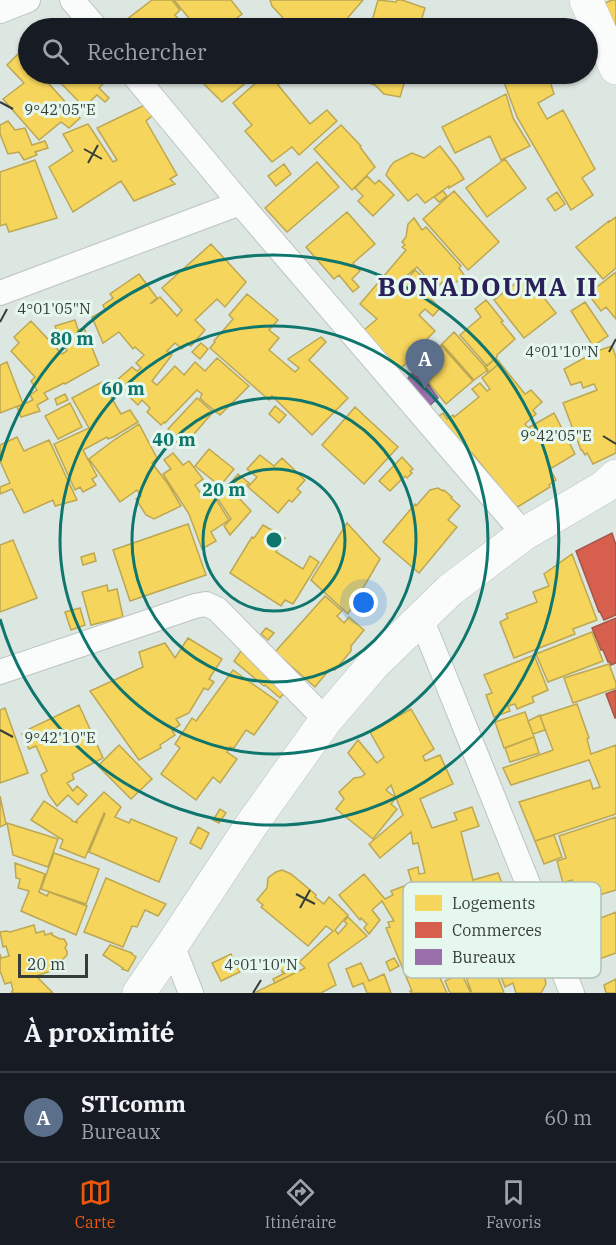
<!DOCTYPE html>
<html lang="fr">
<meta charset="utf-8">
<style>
:root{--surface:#171b24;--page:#20242c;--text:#f1f3f6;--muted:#9ea1a6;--line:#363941;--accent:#ea580c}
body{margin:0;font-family:"IBM Plex Serif",serif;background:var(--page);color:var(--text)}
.scale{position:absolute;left:18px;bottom:15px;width:70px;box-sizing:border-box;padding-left:6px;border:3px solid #363d39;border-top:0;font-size:16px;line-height:21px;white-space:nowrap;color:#363d39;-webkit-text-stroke:4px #e6f8ee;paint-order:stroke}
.you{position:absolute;left:364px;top:603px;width:21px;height:21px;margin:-15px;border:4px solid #fff;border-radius:50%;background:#1a73e8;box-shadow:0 0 0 9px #1a73e833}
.badge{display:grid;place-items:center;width:39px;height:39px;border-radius:50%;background:var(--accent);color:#fff;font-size:20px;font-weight:700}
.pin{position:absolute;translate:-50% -50px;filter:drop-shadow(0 2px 3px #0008)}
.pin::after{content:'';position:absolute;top:32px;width:21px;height:18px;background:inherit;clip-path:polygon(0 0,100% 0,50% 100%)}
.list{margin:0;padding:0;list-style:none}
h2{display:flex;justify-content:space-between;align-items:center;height:78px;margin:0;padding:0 24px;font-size:26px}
h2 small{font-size:20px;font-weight:400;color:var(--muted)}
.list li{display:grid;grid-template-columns:39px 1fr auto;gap:18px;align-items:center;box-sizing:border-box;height:90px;padding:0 24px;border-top:2px solid var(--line)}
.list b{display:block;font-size:22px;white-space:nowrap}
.list p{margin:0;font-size:20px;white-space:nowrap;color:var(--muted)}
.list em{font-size:20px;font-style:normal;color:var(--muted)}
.icon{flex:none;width:33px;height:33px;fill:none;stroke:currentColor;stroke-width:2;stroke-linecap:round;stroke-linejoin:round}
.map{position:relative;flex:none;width:616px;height:993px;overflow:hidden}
.search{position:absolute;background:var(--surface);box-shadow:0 2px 4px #0004;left:18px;right:18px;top:18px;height:66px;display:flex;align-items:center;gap:15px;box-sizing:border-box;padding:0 21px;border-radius:33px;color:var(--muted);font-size:22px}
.sheet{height:168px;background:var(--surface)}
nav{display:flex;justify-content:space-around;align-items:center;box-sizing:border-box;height:84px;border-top:2px solid var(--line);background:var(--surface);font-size:16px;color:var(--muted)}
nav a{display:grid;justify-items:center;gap:3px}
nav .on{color:var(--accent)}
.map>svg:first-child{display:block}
.homes{fill:#f6d55c;stroke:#bca752;stroke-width:1.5;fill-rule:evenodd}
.shops{fill:#d6604d;stroke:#a65647;stroke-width:1.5}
.offices{fill:#9970ab;stroke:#7b6189;stroke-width:1.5}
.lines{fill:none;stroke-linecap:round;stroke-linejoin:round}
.street-casing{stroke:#bcc4c0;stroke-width:26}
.secondary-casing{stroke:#bcc4c0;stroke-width:34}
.street{stroke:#fafbfb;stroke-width:24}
.secondary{stroke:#fafbfb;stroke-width:33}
.ticks{fill:none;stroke:#363d39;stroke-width:2}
.ring{fill:none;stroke:#0f766e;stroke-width:3}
.labels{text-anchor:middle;stroke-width:6;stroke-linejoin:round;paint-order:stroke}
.district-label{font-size:26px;font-weight:bold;letter-spacing:1.5px;fill:#2a215b;stroke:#e6f8ee}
.key{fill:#e6f8ee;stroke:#b1c0b8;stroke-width:1.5}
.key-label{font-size:16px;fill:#363d39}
.ticks-label{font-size:15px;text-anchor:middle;fill:#363d39;stroke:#e6f8ee;stroke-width:6;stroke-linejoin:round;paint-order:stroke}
.centre{fill:#0f766e;stroke:#e6f8ee;stroke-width:3}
.ring-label{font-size:18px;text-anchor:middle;font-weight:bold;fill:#0f766e;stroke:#e6f8ee;stroke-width:6;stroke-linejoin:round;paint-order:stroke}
</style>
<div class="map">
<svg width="616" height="993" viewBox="0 0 616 993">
<rect width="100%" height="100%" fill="#dde7e2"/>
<path class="homes" d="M152 0H172L180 10 175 15 186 28H129L130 26 126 20Z
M174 0H231L242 14 224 28H197Z
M270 0H363L339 28H289L283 23 285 20 272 6Z
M378 0 396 2 397 0H402L425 8 419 28H370Z
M612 0H616V28L603 4Z
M522 21 525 28H500Z
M250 22 255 28H242Z
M19 53 28 62V74H40L80 118 69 128 61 122 39 140 3 99 24 83 7 65Z
M52 74H105L109 78 99 88 109 98 105 102 97 95 84 107Z
M194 74H257L222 102Z
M266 74H284L287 77 278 85 310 124 327 110 337 121 299 155 292 147 272 162 245 131 252 125 233 103Z
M358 74H407L400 97 384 94 375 85 356 79Z
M501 74H542L543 77 548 75 554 94 538 103 547 119 563 110 595 169 582 178 593 195 571 210 517 117Z
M506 94 513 118 530 146 501 160 490 136 455 153 442 127Z
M147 104 153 115 146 121 177 175 170 179 175 184 134 201 121 181 73 212 49 167 73 151 63 134 88 124 113 162 117 160 97 128Z
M8 121 15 130 25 128 32 145 45 141 48 148 35 152 37 155 24 160 19 152 8 154 0 134V125Z
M341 125 361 146 360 147 375 167 352 190 314 149Z
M440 146 457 168 464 179 449 188V186L425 203 417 194 408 201 386 175 390 167 394 162 412 153 424 158Z
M505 159 526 188 487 217 466 188Z
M35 160 57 218 9 232 6 224 0 226V172Z
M317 162 339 187 287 232 265 208Z
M284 164 291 174 276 186 268 176Z
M367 176 375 184 379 180 394 195 373 216 358 201 363 196 355 188Z
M443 191 447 196 439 202 434 197Z
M454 191 499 242 468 270 423 219Z
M557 192 565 204 555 211 547 199Z
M347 212 375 244 353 263 360 271 352 279 359 287 353 292 339 275 334 279 306 247Z
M616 217V268L603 279 576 247 609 221V222Z
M414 218 422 230 426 227 461 266 459 268 464 275 452 286 446 279 436 288 417 267 404 278 418 290 420 289 424 294 426 292 432 297 431 299 440 308 433 316 425 309 419 315 435 331 418 348 420 350 398 371 364 330 377 319 360 304 406 250 402 247 405 245 402 242 406 237 408 224Z
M211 244 246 282 225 307 217 299 195 320 205 330 191 346 187 343 182 349 175 343 167 351 172 355 152 381 157 385 175 366 184 375 195 362 205 371 217 358 249 386 220 415 204 402 200 398 202 394 197 390 165 423 164 422 161 425 147 412 150 408 142 400 138 405 121 389 116 381 132 367 137 371 141 368 136 363 144 355 135 347 133 349 119 332 103 343 92 317 105 310 103 305 113 298 110 294 139 274 157 298 151 303H152L160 297 177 316 182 310 162 288Z
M415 270 426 280 419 288 408 278Z
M616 272V319L606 307 601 311 588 294Z
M526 275 556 313 524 338 494 300Z
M247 294 278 320 269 330 279 338 269 350 295 372 299 368 288 359 321 337 326 342 309 360 348 398 312 435 272 396 269 400 210 348 215 342 214 341 233 319 229 315Z
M486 300 503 321 501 322 515 339 497 355V357L487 366 460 335 481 317 475 309Z
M585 302 608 336 593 346 571 311Z
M75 320 78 330 84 328 99 365 65 384 64 383 44 393 48 399 37 405 40 411 21 417 17 407 33 400 30 395 37 390 31 381 35 377 11 351 19 343 14 337 31 321 62 354 67 351 64 343 62 344 55 326Z
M454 332 488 370 474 380 442 344Z
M201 343 208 349 200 359 192 352Z
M441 345 473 381 446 404 428 382 438 371 428 359Z
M612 346 616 357V453L593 464 587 453 585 455 582 450H581L563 403 597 390 594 384 583 388 581 382 571 385 564 369 597 351Z
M496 358 500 363 488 373 485 367Z
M7 362 23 404 0 413V365Z
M500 363 525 394 531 390 542 402 533 410 536 414 525 424 528 428 554 413 575 454 550 469 556 480 549 485 550 487 516 508 472 453 470 455 433 421 443 413 447 419 453 415 454 417 479 397 472 389 480 383 487 391 490 389 482 378Z
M102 382 121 414 130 410 138 422 115 436 108 439 107 437 83 450 97 476 92 479 96 485 83 492 80 487 75 490 54 444 89 428 72 398Z
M65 394 68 400 57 405 55 399Z
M197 398 213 412 182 448 176 443 179 439 168 429Z
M70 403 82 427 58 439 45 416Z
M275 406 286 415 279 423 269 414Z
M355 407 398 447 364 484 322 445Z
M139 424 157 458 152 463 168 484 181 506 154 519 146 515 136 499 141 496 137 490 120 502 89 459 114 440Z
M17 437 24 451 49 440 77 500 55 506 53 500 24 513 12 489 0 494V487L10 483 0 461V445Z
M209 449 234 469 220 486 195 466Z
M173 453 183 465 189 461 203 479 195 485 204 498 212 493 229 520 211 532 216 541 202 549 189 514 163 474 171 469 164 460Z
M260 455 274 466 282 458 305 480 297 489 301 492 292 502 289 500 278 513 248 487 257 477 247 469Z
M402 457 413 469 410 471 412 473 407 478 405 476 390 491 379 481Z
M238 474 249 483 237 496 251 511 230 535 224 526 231 519 214 493 221 487 225 490Z
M438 488 443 491 444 490 452 497 451 498 460 506 448 520 457 527 419 573 383 542 415 504 416 506 430 490Z
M347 523 380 559 348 614 311 580Z
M188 524 206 575 130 601 113 550Z
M263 525 285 538 276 552 303 569 310 556 319 562 293 604 285 600 281 606 230 573 252 537 254 538Z
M13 540 37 598 0 612V545Z
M94 553 96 561 83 565 81 557Z
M572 554 597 620 573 629 575 634 514 658 500 622 508 618 506 614 537 602 533 592 549 586 544 574Z
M107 585 108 591 117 589 123 617 91 625 82 592Z
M325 596 342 611 337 616 344 623 349 617 364 630 351 646V651L335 670H329L315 687 275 652Z
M80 608 85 625 71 630 65 612Z
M266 628 274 633 268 640 261 634Z
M592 632 603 661 548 682 536 654Z
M188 638 222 659 209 679 214 682 208 690 204 688 189 713 176 719 180 725 172 730 175 735 160 745 161 748 139 760 90 691 143 667 139 652 165 643 175 658Z
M241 651 284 693 280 698 265 685 264 686 234 661Z
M534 655 548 690 532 697 534 702 517 709 515 704 508 706 510 711 494 717 486 695 492 693 484 675Z
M609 664 616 683V688L573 703 564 678Z
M233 670 278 702 254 735 246 730 234 748 230 747 227 752 237 759 220 783 213 777 196 800 161 774 180 748 175 744 192 718 196 721Z
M577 704 589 738 587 739 591 754 616 745V814L535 841 519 802 590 780 593 789 600 787 589 760 511 785 503 768 553 750 540 716Z
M79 705 103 758 72 774 74 779 67 783 73 791 77 786 87 795 78 805 68 795 57 806 49 795 41 775 47 771 36 746 29 749 22 734 30 731 29 729Z
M5 708 28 773 0 783V710Z
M411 709 434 749 423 756 425 761 440 755 453 784 420 799 432 828 457 820 454 813 472 807 479 826 461 832 473 880 498 873 505 890 478 896 476 892 431 903 432 907 435 906 458 958 437 966 438 968 436 969 447 993H411L410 991H412L386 928 390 927 388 922 394 921 382 901 372 910 380 920 369 934 364 928 367 924 361 918 360 920 339 895 364 874 385 899 393 895 391 891 412 883 408 870 418 867 419 874 425 873 418 843 413 844 411 832 380 858 369 844 403 815 396 798 391 804 397 809 373 839 336 809 344 799 339 792 354 778 361 777 365 774 348 753 358 740 377 763 384 757 370 732ZM391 785 396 798 386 790Z
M525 712 534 737 504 748 495 722Z
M540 715 545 730 533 734 528 721Z
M534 737 539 753 510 762 505 748Z
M119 745 152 779 131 799 98 766Z
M104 792 121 807 115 817 129 823 131 819 177 838 159 882 89 852 105 814 104 813 85 858 60 848 63 840 31 820 44 801 72 820V821L78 823 76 821Z
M0 796 6 824 0 827Z
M220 809 226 813 219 823 213 820Z
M616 817V890L579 901 572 880 563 883 557 861 566 858 559 836Z
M7 823 58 839 48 867 13 855Z
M198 827 209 833 201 849 190 843Z
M554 835 562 857 544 864 535 841Z
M54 853 99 869 86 904 41 889Z
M15 863 45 874 39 892 47 896 49 892 87 906 76 935 21 911 29 891 18 888 20 879 16 878Z
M282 870 291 874 316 895 315 897 324 904 329 897 348 915 335 930 338 934 347 924 344 921 348 917 367 936 328 964 336 985 321 993H254L305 968 299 962 333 931 326 926 308 946 261 907 263 905 257 900 267 888 268 878 276 872Z
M106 878 166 904 158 916 145 910 137 927 132 926 123 947 84 932Z
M508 892 513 922 517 921 538 977 544 974 546 984 541 993H516L513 983 505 987 496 964 507 958 504 953 491 957 485 929H483L487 952 461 958 459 931 479 929 476 921H466L464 903 473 901 472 900Z
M616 912V953L591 962 578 929 597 922 596 920Z
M34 925 36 933 44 931 45 935 52 933V935L60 939H64L67 944 65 948 67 951V955L51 971 36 976 53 993H11L13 990 11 982 5 984 0 971V954L1 958 9 956 6 946 3 947 0 932 6 931 10 932Z
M110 945 132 953V954L136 957 128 971 122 969 123 968 103 955Z
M486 953 495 977H498L504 993H472L464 972 469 970 466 959Z
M231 954 240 972 221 981 212 963Z
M394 958 399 966 390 971 386 962Z
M288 960 297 972 275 983 273 979 285 973 284 972 283 973 279 966Z
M361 963 369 981 384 974 391 993H367L363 983 353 987 346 969Z
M461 973 471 993H450L445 981Z
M616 979V993H606L604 985Z"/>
<path class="shops" d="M612 533 616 545V615L604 620 600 612H599L576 551Z
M616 618V663L611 665 610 662H608L603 650H601L592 628Z
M616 690V718H615L606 694Z"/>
<path class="offices" d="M417 369 438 398 427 408 406 380Z"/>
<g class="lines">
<g class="street-casing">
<path id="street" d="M72 0 96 28
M0 11 28 0
M133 74 240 203 524 534
M0 293 240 203
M421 618 572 993
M0 672 195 606 206 604 217 609 326 720
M172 945 191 993"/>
</g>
<g class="secondary-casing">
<path id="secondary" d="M586 0 616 68
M139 993 172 945 252 824 326 720 373 665 450 590 524 534 604 487 616 476"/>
</g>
<use href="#street" class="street"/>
<use href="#secondary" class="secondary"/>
</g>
<path class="ticks" d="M0 102 13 109M84 149 102 159M88 163 98 145M0 322 7 309M609 352 616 339M603 436 616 444M0 730 13 737M296 894 315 904M300 908 310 890M253 993 261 980"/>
<g class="ring">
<circle cx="274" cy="540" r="71"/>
<circle cx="274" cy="540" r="142"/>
<circle cx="274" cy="540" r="214"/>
<path d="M0 461A285 285 0 1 1 0 619"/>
</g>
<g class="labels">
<g class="district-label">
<text x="488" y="296">BONADOUMA II</text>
</g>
</g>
<rect x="403" y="882" width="198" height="96" rx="9" class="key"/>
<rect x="415" y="895" width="27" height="16" fill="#f6d55c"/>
<rect x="415" y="922" width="27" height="16" fill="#d6604d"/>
<rect x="415" y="949" width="27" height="16" fill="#9970ab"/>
<g class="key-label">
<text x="452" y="909">Logements</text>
<text x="452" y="936">Commerces</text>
<text x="452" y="963">Bureaux</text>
</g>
<g class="ticks-label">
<text x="60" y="115">9°42'05"E</text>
<text x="54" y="314">4°01'05"N</text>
<text x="562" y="357">4°01'10"N</text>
<text x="556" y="441">9°42'05"E</text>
<text x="60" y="743">9°42'10"E</text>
<text x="261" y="970">4°01'10"N</text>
</g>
<circle cx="274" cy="540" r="9" class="centre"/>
<g class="ring-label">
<text x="72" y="345">80 m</text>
<text x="123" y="395">60 m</text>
<text x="174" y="446">40 m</text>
<text x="224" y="496">20 m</text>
</g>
</svg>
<div class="scale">20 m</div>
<div class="you"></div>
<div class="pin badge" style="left:425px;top:389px;background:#5c6f8a">A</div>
<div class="search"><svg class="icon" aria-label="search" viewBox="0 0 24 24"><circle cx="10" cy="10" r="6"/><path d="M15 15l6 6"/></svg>Rechercher</div>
</div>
<section class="sheet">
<h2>À proximité<small></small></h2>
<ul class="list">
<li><span class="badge" style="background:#5c6f8a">A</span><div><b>STIcomm</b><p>Bureaux</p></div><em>60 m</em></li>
</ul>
</section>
<nav>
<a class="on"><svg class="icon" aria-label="map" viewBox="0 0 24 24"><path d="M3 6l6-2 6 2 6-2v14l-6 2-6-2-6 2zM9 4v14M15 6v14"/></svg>Carte</a>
<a><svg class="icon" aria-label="directions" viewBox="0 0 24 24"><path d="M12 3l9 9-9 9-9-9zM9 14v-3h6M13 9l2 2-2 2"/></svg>Itinéraire</a>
<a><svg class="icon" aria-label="saved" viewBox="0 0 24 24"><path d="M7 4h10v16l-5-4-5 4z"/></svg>Favoris</a>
</nav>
